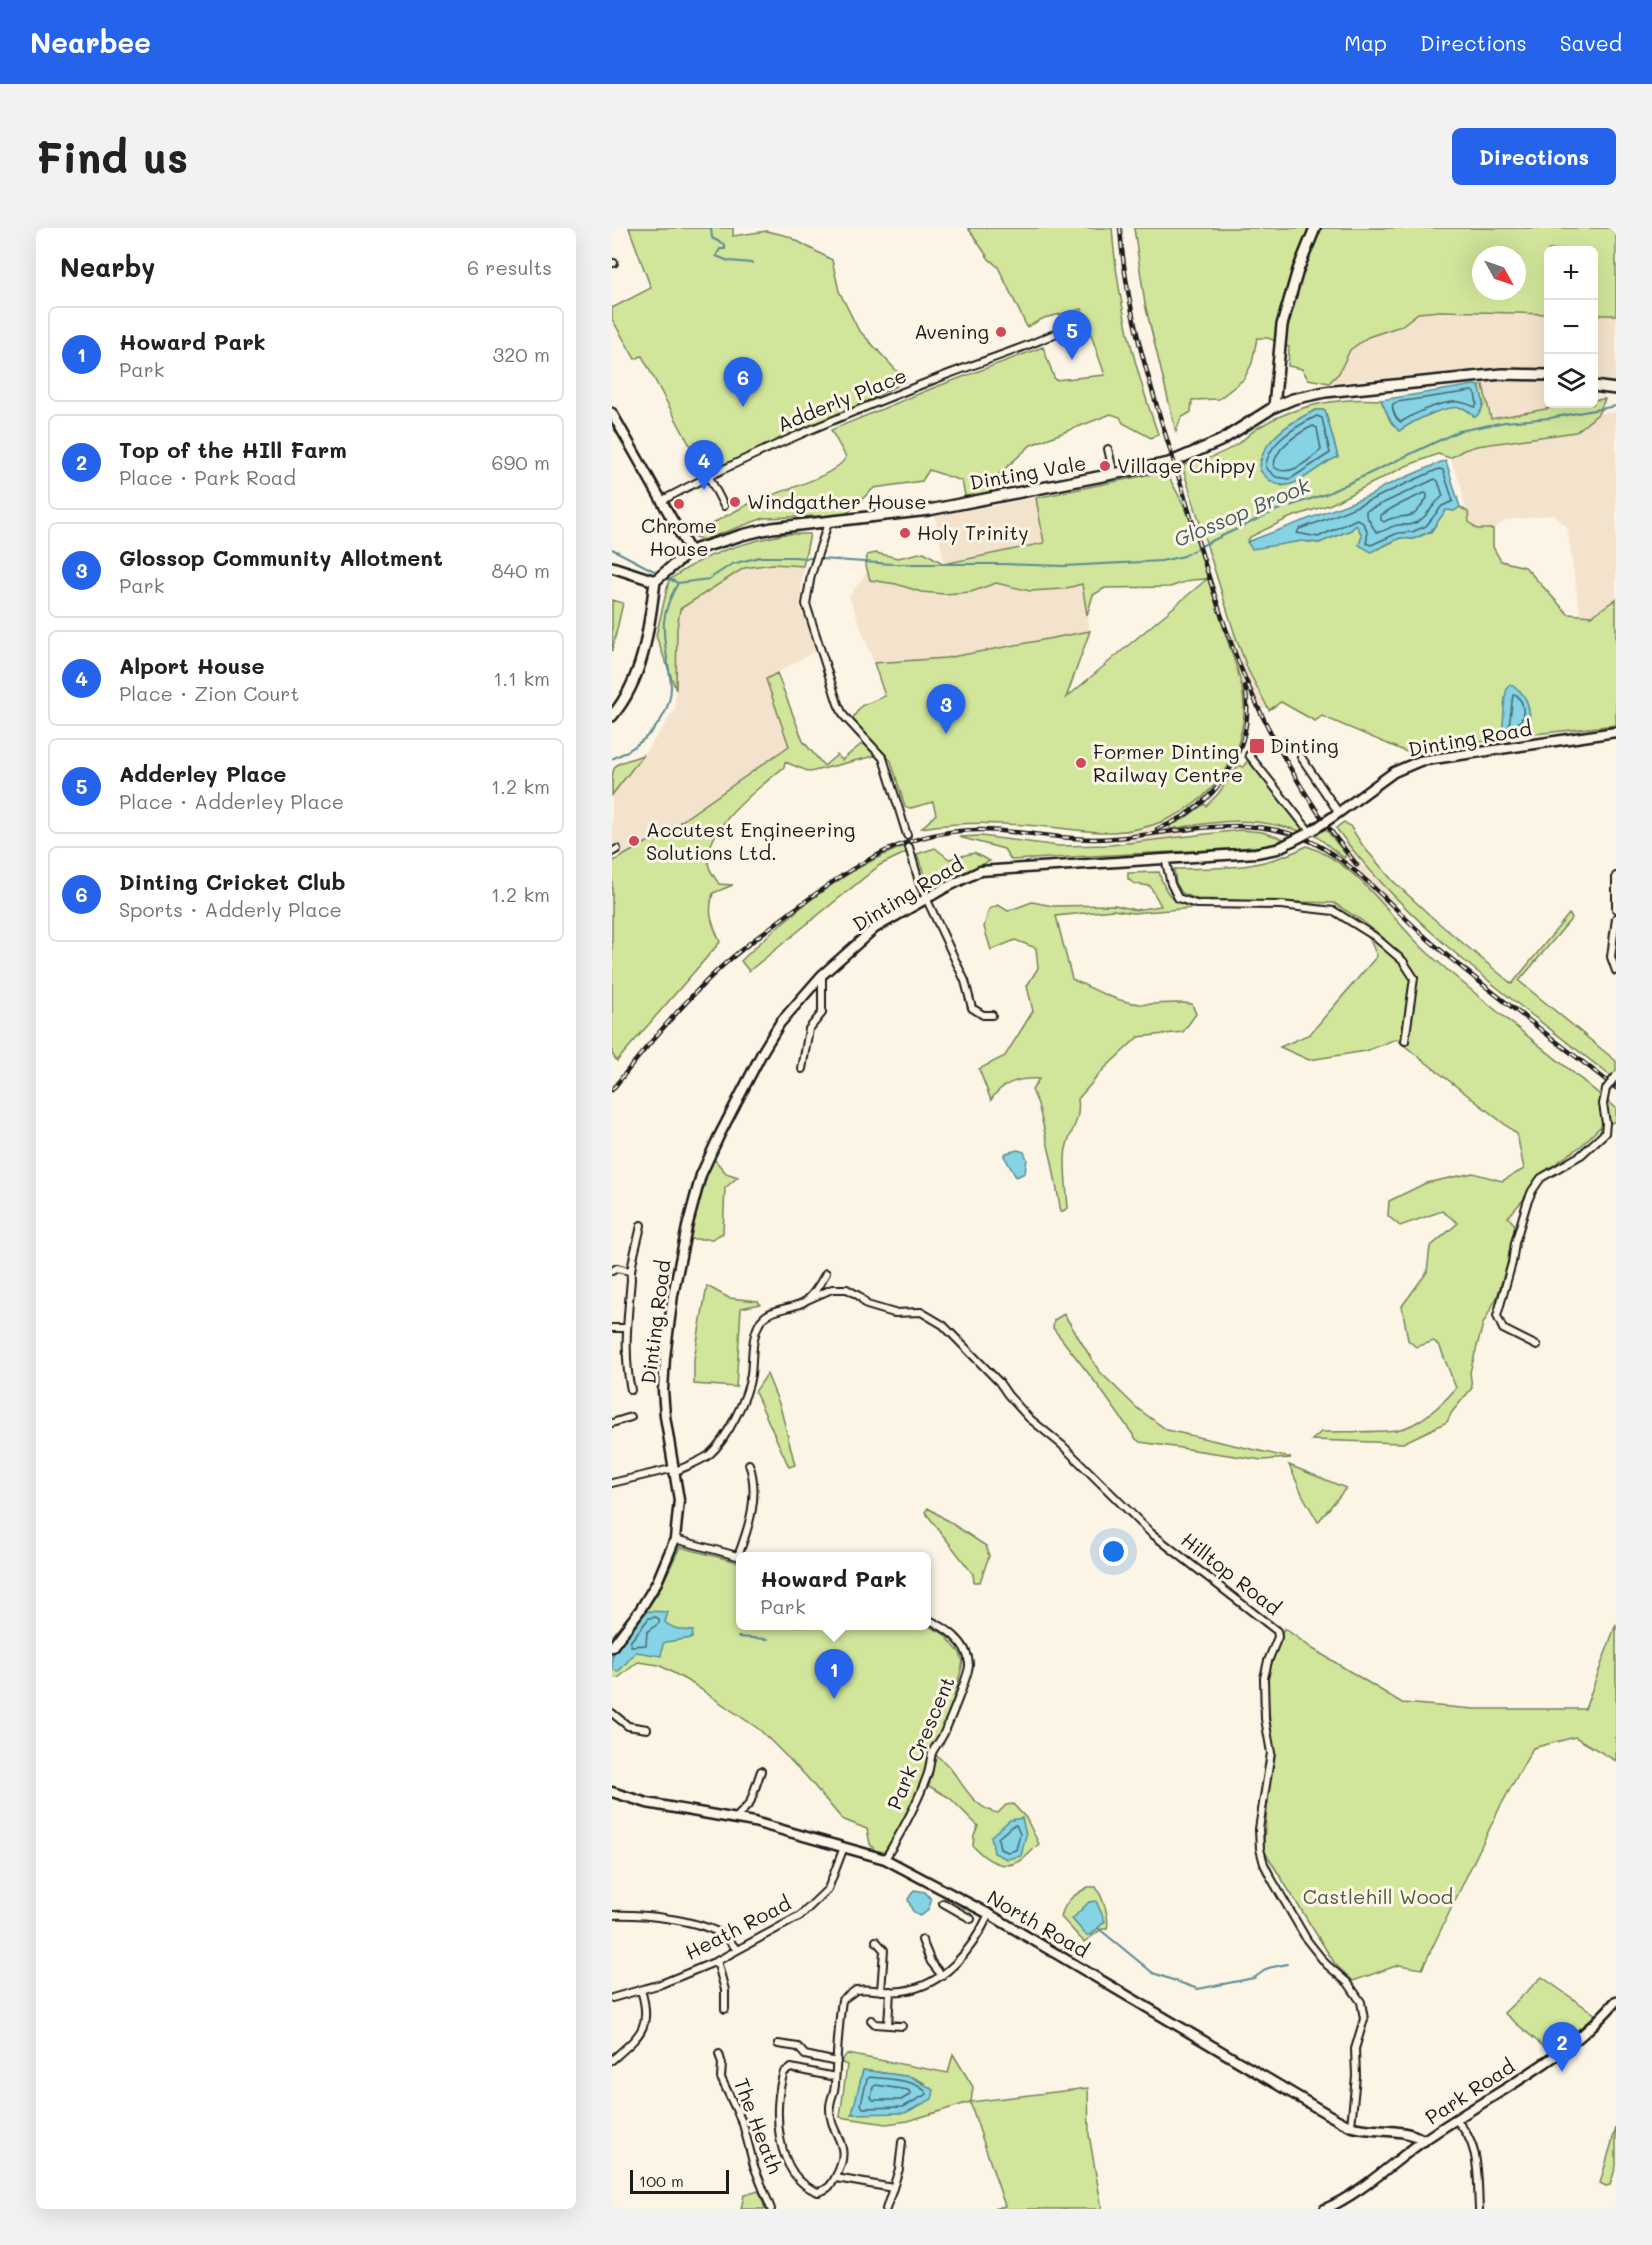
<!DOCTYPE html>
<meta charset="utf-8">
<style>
:root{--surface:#fff;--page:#f2f2f2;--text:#202124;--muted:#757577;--line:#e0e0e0;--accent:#2563eb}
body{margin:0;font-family:Mali,sans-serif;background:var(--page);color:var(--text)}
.controls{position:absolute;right:18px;top:18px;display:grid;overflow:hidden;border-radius:9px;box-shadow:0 6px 24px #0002}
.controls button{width:54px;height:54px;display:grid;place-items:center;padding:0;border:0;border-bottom:2px solid var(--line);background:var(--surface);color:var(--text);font:30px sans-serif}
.compass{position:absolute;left:860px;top:18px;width:54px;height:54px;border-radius:50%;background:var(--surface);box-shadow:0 6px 24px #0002;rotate:130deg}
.scale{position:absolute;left:18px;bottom:15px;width:99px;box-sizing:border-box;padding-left:6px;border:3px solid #1c1c1c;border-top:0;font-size:16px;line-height:21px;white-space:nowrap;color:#1c1c1c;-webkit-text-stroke:4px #fcf5e5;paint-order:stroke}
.you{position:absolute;left:502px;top:1324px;width:21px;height:21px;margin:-15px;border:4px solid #fff;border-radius:50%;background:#1a73e8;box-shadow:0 0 0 9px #1a73e833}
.badge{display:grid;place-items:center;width:39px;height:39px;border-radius:50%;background:var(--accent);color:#fff;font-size:20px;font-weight:700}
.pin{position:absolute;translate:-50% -50px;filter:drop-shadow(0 2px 3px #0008)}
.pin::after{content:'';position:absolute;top:32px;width:21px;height:18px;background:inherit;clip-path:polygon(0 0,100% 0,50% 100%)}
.popup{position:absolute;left:124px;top:1324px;width:195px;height:78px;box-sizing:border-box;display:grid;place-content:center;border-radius:9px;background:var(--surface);filter:drop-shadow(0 2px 4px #0005);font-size:20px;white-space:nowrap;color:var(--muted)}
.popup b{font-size:22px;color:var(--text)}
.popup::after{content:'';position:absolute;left:50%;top:100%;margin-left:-12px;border:12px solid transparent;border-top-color:var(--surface)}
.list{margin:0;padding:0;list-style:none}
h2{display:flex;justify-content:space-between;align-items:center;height:78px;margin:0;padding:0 24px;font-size:26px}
h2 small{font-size:20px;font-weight:400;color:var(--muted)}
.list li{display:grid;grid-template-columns:39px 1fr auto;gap:18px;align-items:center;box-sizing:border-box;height:96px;margin:0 12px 12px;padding:0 12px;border:2px solid var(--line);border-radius:9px}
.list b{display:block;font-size:22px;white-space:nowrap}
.list p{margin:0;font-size:20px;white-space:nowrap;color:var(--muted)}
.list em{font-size:20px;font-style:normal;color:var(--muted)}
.icon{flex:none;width:33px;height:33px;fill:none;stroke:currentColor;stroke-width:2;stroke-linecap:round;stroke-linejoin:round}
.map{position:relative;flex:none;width:1004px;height:1981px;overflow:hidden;border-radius:9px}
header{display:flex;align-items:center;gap:36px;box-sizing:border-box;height:84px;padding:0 30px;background:var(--accent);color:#fff}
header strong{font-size:28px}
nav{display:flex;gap:33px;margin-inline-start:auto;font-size:21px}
.intro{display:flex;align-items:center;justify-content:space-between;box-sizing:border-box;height:144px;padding:0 36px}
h1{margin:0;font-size:42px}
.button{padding:15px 27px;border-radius:9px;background:var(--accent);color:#fff;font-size:21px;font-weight:700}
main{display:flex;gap:36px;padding:0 36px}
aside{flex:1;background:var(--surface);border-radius:9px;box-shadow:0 6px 24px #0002}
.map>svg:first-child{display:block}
.built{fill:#f4e3cc}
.green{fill:#d1e69b;stroke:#76815c;stroke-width:1.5;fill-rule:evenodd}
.water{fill:#85d3e4;stroke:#5b8a94;stroke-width:1.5}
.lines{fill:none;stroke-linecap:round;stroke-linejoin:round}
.shore{stroke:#46656c;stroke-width:1.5}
.stream{stroke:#5b8a94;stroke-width:2}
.street-casing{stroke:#1c1c1c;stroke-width:10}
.secondary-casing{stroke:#1c1c1c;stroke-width:13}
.primary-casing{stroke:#1c1c1c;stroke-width:14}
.street{stroke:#fcf5e5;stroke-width:6}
.secondary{stroke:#fcf5e5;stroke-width:8}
.primary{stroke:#fcf5e5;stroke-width:9}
.rail-casing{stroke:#1c1c1c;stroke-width:4.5}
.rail{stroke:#fcf5e5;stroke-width:2;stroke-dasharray:7;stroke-linecap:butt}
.street-bridge-casing{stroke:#1c1c1c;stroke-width:10;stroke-linecap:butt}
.secondary-bridge-casing{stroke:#1c1c1c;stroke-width:13;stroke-linecap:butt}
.street-bridge{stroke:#fcf5e5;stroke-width:6}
.secondary-bridge{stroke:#fcf5e5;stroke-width:8}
.poi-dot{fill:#d1495b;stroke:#fcf5e5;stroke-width:2}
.labels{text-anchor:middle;stroke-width:6;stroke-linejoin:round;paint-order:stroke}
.poi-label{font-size:20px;fill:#1c1c1c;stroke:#fcf5e5;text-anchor:start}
.street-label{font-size:20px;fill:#1c1c1c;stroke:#fcf5e5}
.park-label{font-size:20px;fill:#525942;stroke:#fcf5e5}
.water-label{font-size:21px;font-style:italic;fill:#415c62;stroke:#fcf5e5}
</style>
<header>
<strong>Nearbee</strong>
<nav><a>Map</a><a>Directions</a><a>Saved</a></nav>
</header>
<div class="intro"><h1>Find us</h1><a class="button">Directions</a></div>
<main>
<aside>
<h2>Nearby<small>6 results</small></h2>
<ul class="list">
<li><span class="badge">1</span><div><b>Howard Park</b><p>Park</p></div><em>320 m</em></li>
<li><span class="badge">2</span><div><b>Top of the HIll Farm</b><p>Place · Park Road</p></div><em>690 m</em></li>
<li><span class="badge">3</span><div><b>Glossop Community Allotment</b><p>Park</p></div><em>840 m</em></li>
<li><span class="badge">4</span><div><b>Alport House</b><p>Place · Zion Court</p></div><em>1.1 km</em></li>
<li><span class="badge">5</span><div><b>Adderley Place</b><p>Place · Adderley Place</p></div><em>1.2 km</em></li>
<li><span class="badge">6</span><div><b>Dinting Cricket Club</b><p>Sports · Adderly Place</p></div><em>1.2 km</em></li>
</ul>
</aside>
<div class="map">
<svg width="1004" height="1981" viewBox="0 0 1004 1981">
<rect width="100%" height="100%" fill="#fcf5e5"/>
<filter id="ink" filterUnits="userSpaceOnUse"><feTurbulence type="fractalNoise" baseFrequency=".0167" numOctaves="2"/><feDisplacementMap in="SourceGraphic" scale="12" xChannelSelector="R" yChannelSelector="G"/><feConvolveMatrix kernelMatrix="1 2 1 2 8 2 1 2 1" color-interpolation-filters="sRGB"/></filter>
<g filter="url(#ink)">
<path class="built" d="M901 84 936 86V176H960L878 191 867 141 717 155 727 145 738 122 756 109 789 98 805 85Z
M981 87H1004V158L982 160Z
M1004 184V415L969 393 955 299 942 287 895 292 881 301H865L857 294 848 255 838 230 852 222 865 218 963 204 986 186Z
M424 270 433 315 332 336 323 288Z
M161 336 191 338 188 379 205 422 154 451 177 518 55 603 17 626H4L0 628V567L25 536 63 482 65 401 68 381 132 340Z
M255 344 258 352 284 356 309 364H359L384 355 418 363 451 361 471 356 478 403 334 430 262 435 237 368Z
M622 404 636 442 655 479 646 483 636 462 637 484 632 485 628 453 613 406Z
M567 586 570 592 557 599 559 601 574 598 572 608 512 616 514 603 548 595Z
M733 613 750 636 786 675 777 683 737 641 710 623 716 617 734 627 727 618Z"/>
<path class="green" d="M17 0H121V8L155 3 176 8 220 32 227 63 246 101 294 153 224 189 95 243 90 240 30 128 23 131 0 91V80L39 60Z
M356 0H500C505 71 522 139 546 206L539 210 511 195 508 189 499 186 419 217 387 246 395 264 354 272 350 253 317 242 310 253 262 260 233 287 152 290 91 312 78 307C98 297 117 286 137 276 160 265 223 250 234 229L219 202 321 160 431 119 443 152 493 147 470 81 432 90 415 99 386 39 377 31Z
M522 0H1004V87H982L981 22H936V86L829 83 806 85 789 98 756 109 738 122 727 145 717 155 696 151 690 141 676 138 677 119 656 110H645L640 135 632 151 607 171 580 172 579 184 569 190 564 204 533 76ZM869 27H905V63H869Z
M871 157 879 191 961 176H981L982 172 993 171 986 186 964 204 865 218 852 222 838 230 826 226 794 238 719 276 677 290 638 309 635 314 644 319 690 313 707 315 739 302 744 296 750 307 766 321 788 310 801 311 819 304 834 281 842 283 848 279 856 284 857 294 865 301H881V319L889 333 913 339 956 386 980 388 1004 371V497L905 508 918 491 894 481 890 504 894 510 828 520 804 528 710 488 703 493 669 474 657 482 636 442 622 404 571 241 572 237C592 233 609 227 627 215 634 210 641 202 649 198 684 177 728 169 769 172L779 194 787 203C801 193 834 176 851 180 856 182 860 186 863 189L872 177 867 158ZM704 182H713L726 229C706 236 693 255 670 258L648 232C662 205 676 195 704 182Z
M554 243C561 258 570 272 576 287 581 298 584 311 587 322 596 350 604 377 613 405 621 430 633 457 632 484 627 555 569 601 500 604 479 605 458 601 437 599 394 595 353 593 310 600L324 586 321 574 299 580 293 579 279 533 240 491 249 478 273 468 262 435 334 430 478 403 454 470 595 351 579 352 558 359 493 360 481 367 475 387 470 356 451 361 418 363 384 355 359 364 332 366 309 364 284 356 258 352 254 338 255 327 264 325 286 330 312 324 332 336 432 315 424 270Z
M173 306H198L191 338 161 336 132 340 68 381 65 401 64 462 44 408 57 352C96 324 127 316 173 306Z
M0 372 11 375 0 423Z
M165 445 191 513 212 538 225 527 230 532 252 514 266 527 198 544 173 534 172 539C148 559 88 603 97 639 99 645 104 651 107 656L121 657 101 665C95 686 100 695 108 714L5 833 0 826V634L55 603 177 518 154 451Z
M31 527 0 567C0 532 0 538 31 527Z
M636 532 690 599 688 603C638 588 608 593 559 601L557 598 570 592 592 576 594 578 606 566 627 537 631 539Z
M732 594 738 598 751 618 781 653 822 691 900 756 957 686 960 690 907 753 1004 833V843L1000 849C902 772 798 701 724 600Z
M713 600 734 627 732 630 703 607Z
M629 602 650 604 672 611 660 617 619 621 399 632 392 621 347 609 369 608 447 618 499 617Z
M293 618 295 624 268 637 137 743 129 733C176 687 231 641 293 618Z
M695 618C749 637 777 690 817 726 877 779 942 828 1004 880V893L987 900 969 918 930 945 911 972 896 989 903 997 895 1037 885 1069 871 1096 858 1144 860 1160 840 1184 835 1194 791 1215 700 1212 709 1204C734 1203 760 1205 784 1202 806 1199 831 1176 844 1160L828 1119 822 1113 804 1119 796 1112 790 1078 815 1044 818 1019 846 995 830 983 788 998 776 988 777 973 814 955 861 945 890 953 912 941 905 906 784 811 754 823 697 832 668 819 698 806 765 728 756 707 773 711 749 692 722 675 585 671 570 665 564 655 562 641C613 640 648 642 695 618Z
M323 620 337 631 362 625 378 633 317 661 305 626Z
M547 644C553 665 559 674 581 680L521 685 501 682 444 688 460 751C481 761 504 774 528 776 546 777 562 773 580 776L584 786 571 804 526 809 492 841 466 871C469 895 458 901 454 921 451 936 455 964 456 980L449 984 440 934 426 876 420 862 427 851C407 850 390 854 379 872L367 841 393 828 421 783 415 758 426 740 424 720 403 712 379 722 372 699 377 681 386 677 396 683 420 674 441 678 503 677 523 682 549 678 538 658 523 656 516 651V645Z
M102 931 114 945 126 949 113 960 111 1005 100 1011H78L93 950Z
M95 1058 117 1070 146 1073 148 1076 129 1080 124 1159 82 1156V1131Z
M452 1086 487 1143 525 1180 555 1202 679 1230 650 1232 528 1214 524 1211 487 1159 441 1100 442 1092Z
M155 1146 168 1178 183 1237 177 1239 143 1164Z
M677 1237 734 1260 706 1294 691 1268Z
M316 1280 374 1318 377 1328 368 1354H362L361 1346 313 1284Z
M68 1319 129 1335V1398L315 1397 332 1406 348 1425 351 1434 343 1467 305 1565 283 1609 268 1630 258 1616 255 1601 230 1591 194 1548 148 1502 81 1456 47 1437 26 1434 6 1450 0 1449V1426L18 1405 46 1365Z
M1004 1396V1533L963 1509 921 1520 888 1579 810 1741 787 1737 741 1753 723 1736 651 1621 661 1524 654 1452 672 1400 701 1421 790 1475 862 1481H973Z
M324 1527C329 1531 334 1535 338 1540 352 1557 362 1581 386 1585L394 1577 401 1576 414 1590 427 1616C421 1621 415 1629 408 1633 390 1643 373 1631 361 1618L362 1607 366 1598 338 1570 317 1558Z
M476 1659H484C491 1670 498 1688 495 1701H490L472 1714 449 1689C453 1672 462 1667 476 1659Z
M930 1749 984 1787 938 1824 892 1785Z
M235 1826 336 1845 341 1826 361 1859 359 1874 476 1860 477 1907 490 1981H381L393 1978 358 1874 296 1893 274 1896 228 1889 235 1837 228 1834ZM251 1842 300 1849 313 1855 241 1886Z
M1004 1900V1938L998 1957 994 1958 988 1955Z
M147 1963 153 1981H129L132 1967Z"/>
<path class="water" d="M862 157 867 158C871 171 875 180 863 189 859 186 856 182 851 180 834 176 801 193 787 203L779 194 769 172Z
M704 182H713L726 229C699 238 675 279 648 242 647 212 680 193 704 182Z
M834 233 848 279 842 283 834 282 819 303 801 311 788 310 759 324 747 317 750 307 744 297 739 302 707 315 690 313 640 321 635 314 759 267 771 259 829 234Z
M898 456C913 464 917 474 918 491L905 508 894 510 890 504C893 490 890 465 898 456Z
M406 922 412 924 415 931 413 945 404 949 392 928 394 925Z
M35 1383 56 1384 53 1394C60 1401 71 1402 81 1403L80 1410 54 1414 51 1416 49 1428 24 1424 6 1444 0 1440V1428Z
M410 1590 414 1607 409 1628 395 1631 382 1625 379 1608 398 1592Z
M302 1662 313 1664 319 1671C319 1678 315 1686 307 1688L300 1682 296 1671Z
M484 1673 493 1693 479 1707H474L460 1691 477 1674Z
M251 1842 300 1849 322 1862 320 1871 293 1885 240 1886Z"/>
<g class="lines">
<path class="shore" d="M860 163 863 165 865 176 863 179C856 176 848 173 840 174 823 176 803 185 789 194 784 192 779 181 781 176L785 174Z
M705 188 710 190 718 225 678 251 664 249 654 240C653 216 686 197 705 188Z
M701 198 705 200 709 222C697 232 677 251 662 239 661 221 686 205 701 198Z
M827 241 831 242 841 273 830 278 814 298 800 304 786 305 759 317 754 315C757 305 755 296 745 291L706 309 685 305 687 301C736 285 780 261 827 241Z
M823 251 826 253 831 268C820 276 814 293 800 296 795 298 790 296 786 297 777 298 773 305 764 304L754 287V283Z
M812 265 815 266V270C811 275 808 282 802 286 793 291 783 286 772 294L769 292V287L782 279Z
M901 467H905L910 475 912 488 900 503 897 499Z
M44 1389 47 1391V1395L35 1404 34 1417 19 1418 18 1414 37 1390Z
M404 1597 408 1606 404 1622 396 1624 388 1621 386 1610 400 1598Z
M258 1849C274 1851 306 1851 315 1866L291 1879 251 1880 249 1876 255 1851Z
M264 1857 296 1862 299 1866 289 1872H261L259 1869 261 1859Z"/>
<path class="stream" d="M99 0 100 10 113 17V21H108L104 28 117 33 140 35
M0 321 44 344
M55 350 66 355
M0 531C29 518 58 494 59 459 59 452 57 443 56 436 50 401 48 386 66 355L97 351 120 336 148 329H182L280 336H390L452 338 549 333 572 328 589 318 665 282 714 266 847 203 893 194 938 190 1004 178
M126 1409 156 1411
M486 1700 541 1745 586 1761 642 1750 656 1740 675 1736"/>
<g class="street-casing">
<path id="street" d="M0 35H2
M496 221 502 247
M96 247 112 278
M51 272C140 224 239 184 334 147 376 131 420 118 461 97
M216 295 199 347 194 376 226 476 232 488 271 530 295 607
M637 527 698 604
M689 529 727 585
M297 619 308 657 353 753 360 780 371 787H380
M0 624 5 621
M553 630 559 656 566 670 584 676 669 677 722 683 762 708 791 733 802 750 793 813
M1004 648V681
M1004 690 999 729 1004 743
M190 841 197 801 210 785V747
M0 1043 5 1040 17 1043
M195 1072 220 1061H235L247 1068 255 1077 282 1085 309 1084 331 1097 387 1154 396 1167 417 1190 450 1217 539 1305 665 1403 666 1409 656 1433 652 1450 653 1491 659 1525 647 1601 648 1621 652 1636 659 1650 695 1712 714 1736 736 1755 749 1774 752 1791 743 1821 744 1848 739 1898
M0 1100H15
M925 1118 891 1101 885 1088 900 1035 903 1015 915 975 920 963 929 950 969 927 993 905 994 895 991 876 994 861
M19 1162C11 1127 16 1087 19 1051 17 1040 27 1010 29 997
M0 1195 19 1189
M64 1243C75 1238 87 1234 97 1227 115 1211 136 1169 139 1146 141 1130 139 1111 147 1096 156 1078 181 1083 195 1072 203 1065 209 1054 214 1045
M0 1255 63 1240
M63 1311 129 1329
M126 1328C137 1299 148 1266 137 1236
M0 1485 16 1498 35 1501
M123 1591 138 1575 149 1543
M273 1631C289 1605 305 1576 315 1548 318 1541 318 1532 320 1525 323 1518 329 1512 332 1505 337 1494 358 1444 357 1436 356 1414 333 1399 315 1391
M331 1675 359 1691
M0 1687C32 1686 80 1691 108 1705 116 1709 120 1716 125 1722
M310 1712 319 1734 330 1748
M264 1713 272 1722 269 1763
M105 1733 113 1762V1781
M0 1770 49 1756 105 1733 188 1688 216 1661 232 1619
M259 1792 263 1796 290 1798
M276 1797 278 1763
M166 1816 186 1819 193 1827 225 1834
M107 1826 110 1836 109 1850 131 1896 142 1938 159 1981
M0 1832C27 1808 41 1800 29 1762
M223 1849 179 1840 172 1844C160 1880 163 1949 206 1964 215 1962 219 1958 223 1950 243 1914 217 1909 218 1879 218 1871 223 1864 223 1856 225 1828 226 1800 230 1772L244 1762C259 1760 275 1765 290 1763 332 1758 360 1722 377 1686
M844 1892C869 1917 865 1948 867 1981
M224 1950 281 1960 287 1941 290 1914
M274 1981 281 1960"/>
</g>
<g class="secondary-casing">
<path id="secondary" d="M0 185 78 323
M722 588 782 544 808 533 1004 504
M0 1419 28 1382 45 1354 63 1311 67 1272 53 1188 51 1162 53 1129 61 1067 75 999 89 947 107 908 151 823 168 795 210 747 263 700 331 661 368 643 644 625 665 621
M0 1564 35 1575 142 1594 273 1631 377 1686 717 1887C724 1891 731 1895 738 1898 761 1906 792 1898 812 1913
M713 1981C749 1965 779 1936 811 1913 875 1868 952 1834 1004 1773"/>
</g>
<g class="primary-casing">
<path id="primary" d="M981 158 1004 161
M662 179 670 97 686 42 703 0
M0 339 43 353
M43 353 78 323 130 307 160 300 317 282 557 235 608 213 662 179 681 171 713 164 890 146 936 147
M0 488C32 450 37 400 43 353"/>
</g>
<use href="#street" class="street"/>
<use href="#secondary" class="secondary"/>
<use href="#primary" class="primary"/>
<g class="rail-casing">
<path id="rail" d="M508 0C514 86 541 166 566 247 586 311 603 376 628 438 657 509 697 578 745 637
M545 601C603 580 645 521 633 458
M0 862C33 820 68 778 107 741 132 718 160 698 187 678 237 641 283 609 347 603 399 598 451 615 502 610 569 605 639 583 702 615 751 641 784 685 825 719 883 768 945 813 1004 860"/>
</g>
<use href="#rail" class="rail"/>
<g class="street-bridge-casing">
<path id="street-bridge" d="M994 861 1004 848"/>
</g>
<g class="secondary-bridge-casing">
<path id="secondary-bridge" d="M701 602 722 588
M665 621 696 605"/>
</g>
<use href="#street-bridge" class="street-bridge"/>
<use href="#secondary-bridge" class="secondary-bridge"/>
</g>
</g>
<g class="poi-dot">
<circle cx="389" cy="104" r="6"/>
<circle cx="493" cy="238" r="6"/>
<circle cx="123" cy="274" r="6"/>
<circle cx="67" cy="276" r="6"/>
<circle cx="293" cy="305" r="6"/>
<rect x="637" y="510" width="16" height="16" rx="3"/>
<circle cx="469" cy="535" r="6"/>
<circle cx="22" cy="613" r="6"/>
</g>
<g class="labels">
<g class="poi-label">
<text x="377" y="111" text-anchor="end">Avening</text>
<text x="505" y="245">Village Chippy</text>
<text x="135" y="281">Windgather House</text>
<text x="67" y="305" text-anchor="middle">Chrome<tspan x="67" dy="23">House</tspan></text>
<text x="305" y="312">Holy Trinity</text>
<text x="658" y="525">Dinting</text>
<text x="481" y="531">Former Dinting<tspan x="481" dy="23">Railway Centre</tspan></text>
<text x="34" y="609">Accutest Engineering<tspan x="34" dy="23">Solutions Ltd.</tspan></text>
</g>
<g class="street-label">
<text transform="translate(230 172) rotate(-22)" y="7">Adderly Place</text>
<text transform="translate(416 245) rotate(-10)" y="7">Dinting Vale</text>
<text transform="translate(858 511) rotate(-10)" y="7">Dinting Road</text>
<text transform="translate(296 666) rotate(-31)" y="7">Dinting Road</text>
<text transform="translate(44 1094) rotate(-83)" y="7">Dinting Road</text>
<text transform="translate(619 1346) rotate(38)" y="7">Hilltop Road</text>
<text transform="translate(309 1515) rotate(-67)" y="7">Park Crescent</text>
<text transform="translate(426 1696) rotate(30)" y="7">North Road</text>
<text transform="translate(126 1700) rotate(-27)" y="7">Heath Road</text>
<text transform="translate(858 1864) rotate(-33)" y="7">Park Road</text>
<text transform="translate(146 1898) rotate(69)" y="7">The Heath</text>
</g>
<g class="park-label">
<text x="766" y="1676">Castlehill Wood</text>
</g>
<g class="water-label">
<text transform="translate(630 285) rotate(-23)" y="7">Glossop Brook</text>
</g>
</g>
</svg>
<div class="controls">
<button>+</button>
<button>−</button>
<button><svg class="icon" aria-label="layers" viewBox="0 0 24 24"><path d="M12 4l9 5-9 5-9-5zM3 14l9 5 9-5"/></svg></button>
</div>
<svg class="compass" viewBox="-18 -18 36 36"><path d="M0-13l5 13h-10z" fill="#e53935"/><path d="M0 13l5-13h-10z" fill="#757577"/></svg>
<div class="scale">100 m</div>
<div class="you"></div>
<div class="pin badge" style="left:222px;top:1471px">1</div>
<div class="popup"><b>Howard Park</b>Park</div>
<div class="pin badge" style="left:950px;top:1844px">2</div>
<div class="pin badge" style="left:334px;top:506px">3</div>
<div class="pin badge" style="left:92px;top:262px">4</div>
<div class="pin badge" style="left:460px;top:132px">5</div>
<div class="pin badge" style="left:131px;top:179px">6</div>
</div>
</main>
